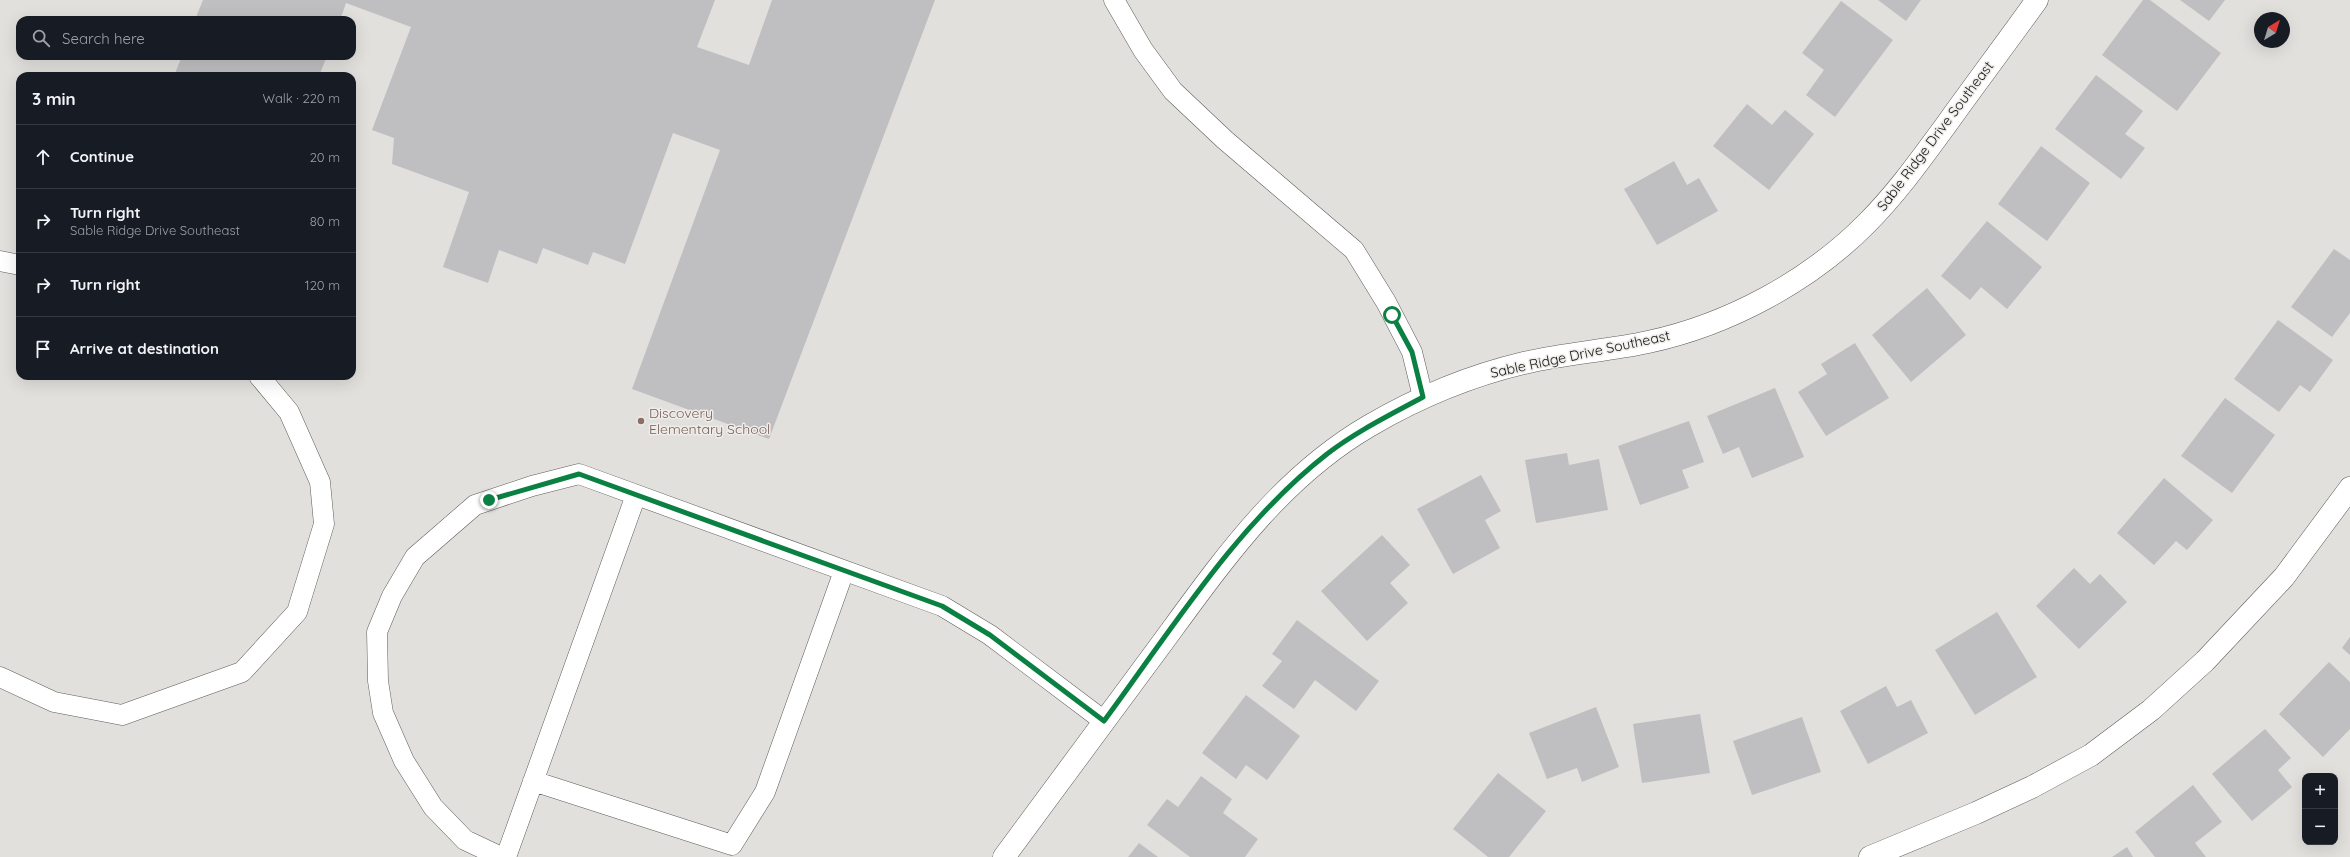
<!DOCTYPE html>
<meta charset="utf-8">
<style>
:root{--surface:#171b24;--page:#242831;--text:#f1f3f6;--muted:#9ea1a6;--line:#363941}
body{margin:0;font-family:Quicksand,sans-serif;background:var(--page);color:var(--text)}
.controls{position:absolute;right:12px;bottom:12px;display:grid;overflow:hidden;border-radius:8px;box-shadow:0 4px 16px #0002}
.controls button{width:36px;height:36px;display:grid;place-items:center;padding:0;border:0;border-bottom:1px solid var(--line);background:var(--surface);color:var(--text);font:20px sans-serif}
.compass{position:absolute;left:2254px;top:12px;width:36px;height:36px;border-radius:50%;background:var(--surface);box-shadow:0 4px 16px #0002;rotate:38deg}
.stop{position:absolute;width:12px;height:12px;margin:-9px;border:3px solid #0b8043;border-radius:50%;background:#fff}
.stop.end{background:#0b8043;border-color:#fff;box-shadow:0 1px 4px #0008}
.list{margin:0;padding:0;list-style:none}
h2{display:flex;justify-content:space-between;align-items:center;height:52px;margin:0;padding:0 16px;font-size:17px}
h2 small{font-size:13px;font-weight:400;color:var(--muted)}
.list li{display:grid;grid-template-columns:26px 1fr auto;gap:12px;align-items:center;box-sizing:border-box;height:64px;padding:0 16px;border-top:1px solid var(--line)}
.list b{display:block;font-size:15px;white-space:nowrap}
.list p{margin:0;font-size:13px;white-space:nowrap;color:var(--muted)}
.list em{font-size:13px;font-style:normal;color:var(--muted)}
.icon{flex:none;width:22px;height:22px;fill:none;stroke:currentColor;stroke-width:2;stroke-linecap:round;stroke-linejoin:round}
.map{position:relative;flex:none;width:2350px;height:857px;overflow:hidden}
.search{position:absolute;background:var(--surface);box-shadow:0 4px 16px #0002;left:16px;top:16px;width:340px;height:44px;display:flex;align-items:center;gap:10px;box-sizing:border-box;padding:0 14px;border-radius:12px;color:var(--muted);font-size:15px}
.panel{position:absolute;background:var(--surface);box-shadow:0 4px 16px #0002;left:16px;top:72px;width:340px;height:308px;border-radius:12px}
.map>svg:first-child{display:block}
.building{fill:#bfbec1}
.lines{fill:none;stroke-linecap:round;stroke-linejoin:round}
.lane-casing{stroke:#5f5d5b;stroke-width:21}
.street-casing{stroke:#5f5d5b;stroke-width:23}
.lane{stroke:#fff;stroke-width:20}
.street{stroke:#fff;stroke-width:22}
.route{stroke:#0b8043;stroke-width:5}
.education-dot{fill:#8d6e63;stroke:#efedea;stroke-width:1.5}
.labels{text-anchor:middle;stroke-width:3;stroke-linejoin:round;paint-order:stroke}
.street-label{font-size:14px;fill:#151514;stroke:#efedea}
.education-label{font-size:14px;fill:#785e54;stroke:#efedea;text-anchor:start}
</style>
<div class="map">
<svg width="2350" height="857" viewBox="0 0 2350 857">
<rect width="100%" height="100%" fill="#e2e0dd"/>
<path class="building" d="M203 0H715L697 47 749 65 772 0H935L769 439 632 389 720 150 673 133 625 264 593 252 588 265 543 248 537 264 499 250 488 283 443 267 469 192 392 164 394 138 372 130 411 27 346 3 340 20H195Z
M1878 0H1921L1906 21Z
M2143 0H2150L2221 53 2177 111 2102 55Z
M2180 0H2225L2209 21Z
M1841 1 1893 40 1835 117 1806 95 1824 70 1802 53Z
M182 56H327L319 76H174Z
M2096 75 2143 111 2125 134 2145 148 2121 179 2055 129Z
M1747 104 1772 125 1785 110 1814 134 1769 190 1713 146Z
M2041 146 2090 183 2047 241 1998 204Z
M1674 161 1687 185 1699 178 1718 211 1657 245 1624 189Z
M1987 221 2042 267 2007 309 1981 287 1970 300 1941 276Z
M2334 249 2350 260V313L2332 337 2291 307Z
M1927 288 1966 335 1911 382 1872 335Z
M2278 320 2333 360 2310 392 2300 385 2279 412 2234 379Z
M1855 343 1889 398 1826 436 1798 392 1827 374 1821 364Z
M1775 388 1804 457 1752 478 1739 447 1723 454 1707 416Z
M2225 398 2275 435 2232 493 2181 456Z
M1689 421 1704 462 1682 470 1689 488 1640 505 1618 446Z
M1567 453 1569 465 1599 459 1608 510 1536 523 1525 460Z
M1481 475 1501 511 1485 520 1500 548 1453 574 1417 509Z
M2164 478 2213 520 2187 550 2176 541 2154 565 2117 533Z
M1382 535 1410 565 1390 583 1408 603 1367 641 1321 591Z
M2074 568 2090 584 2100 574 2127 602 2079 649 2036 606Z
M1997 612 2037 677 1975 715 1935 650Z
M1297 620 1379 681 1356 711 1315 680 1294 709 1262 686 1282 661 1272 654Z
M2350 637V655L2342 648Z
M2329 662 2350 682V729L2323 757 2279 714Z
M1886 686 1897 707 1911 700 1928 733 1868 764 1840 711Z
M1246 695 1300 736 1267 780 1246 765 1236 779 1202 753Z
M1596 707 1619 767 1582 782 1577 768 1547 779 1529 733Z
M1700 714 1710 773 1642 783 1633 724Z
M1802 717 1821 772 1752 795 1733 741Z
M2265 729 2291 758 2278 770 2292 787 2252 821 2212 774Z
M1498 773 1546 811 1509 857H1488L1453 829Z
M1201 776 1232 799 1223 813 1258 839 1245 857H1190L1147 825 1167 799 1178 807Z
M2193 785 2222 822 2195 843 2206 857H2155L2135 832Z
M1139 843 1158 857H1128Z
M2127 847 2133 857H2112Z"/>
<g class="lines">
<g class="lane-casing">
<path id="lane" d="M1114 0 1143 50 1173 91 1225 140 1354 250 1386 302 1412 352 1423 397
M0 261 20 265
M0 677 54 702 122 715 242 672 297 612 324 524 320 482 289 412 259 376
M533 781 732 845 765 792 844 571
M501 857 465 840 433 807 404 761 383 713 378 681 377 632 392 596 415 557 475 505 532 486 579 474 942 606 990 635 1104 721
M506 857 636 495"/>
</g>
<g class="street-casing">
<path id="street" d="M1004 857C1054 789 1104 722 1154 654 1217 569 1275 481 1369 426 1417 398 1469 376 1524 363 1565 353 1607 351 1648 342 1728 325 1810 281 1867 223 1897 193 1921 159 1946 125 1976 83 2007 42 2037 0
M1870 857 1976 813 2032 787 2091 755 2151 710 2205 661 2284 577 2350 488"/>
</g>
<use href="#lane" class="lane"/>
<use href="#street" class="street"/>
</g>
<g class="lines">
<path class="route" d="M489 500 579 474 942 606 990 635 1104 721C1172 629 1236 525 1327 454 1357 431 1390 415 1423 397L1412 352 1392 315"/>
</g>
<circle class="education-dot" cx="641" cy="421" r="4"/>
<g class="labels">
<g class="street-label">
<text transform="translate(1935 136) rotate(-53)" y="5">Sable Ridge Drive Southeast</text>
<text transform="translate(1580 354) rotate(-12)" y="5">Sable Ridge Drive Southeast</text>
</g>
<g class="education-label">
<text x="649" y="418">Discovery<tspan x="649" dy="16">Elementary School</tspan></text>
</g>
</g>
</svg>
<div class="controls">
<button>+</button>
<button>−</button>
</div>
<svg class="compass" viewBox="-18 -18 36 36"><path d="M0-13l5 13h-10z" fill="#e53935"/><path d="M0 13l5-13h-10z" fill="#9ea1a6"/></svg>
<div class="stop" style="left:1392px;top:315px"></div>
<div class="stop end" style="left:489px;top:500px"></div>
<div class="search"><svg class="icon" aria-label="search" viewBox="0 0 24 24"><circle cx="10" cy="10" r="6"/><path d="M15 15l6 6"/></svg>Search here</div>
<section class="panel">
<h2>3 min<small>Walk · 220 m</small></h2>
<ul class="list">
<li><svg class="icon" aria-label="ahead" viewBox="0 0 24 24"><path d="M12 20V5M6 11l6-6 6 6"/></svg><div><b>Continue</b></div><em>20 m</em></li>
<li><svg class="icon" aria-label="right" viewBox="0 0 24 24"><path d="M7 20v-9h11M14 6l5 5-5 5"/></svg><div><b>Turn right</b><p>Sable Ridge Drive Southeast</p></div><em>80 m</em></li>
<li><svg class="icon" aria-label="right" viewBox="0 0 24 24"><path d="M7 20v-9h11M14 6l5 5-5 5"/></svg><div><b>Turn right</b></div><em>120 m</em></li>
<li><svg class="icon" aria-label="arrive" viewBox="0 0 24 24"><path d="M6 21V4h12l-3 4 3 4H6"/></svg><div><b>Arrive at destination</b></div></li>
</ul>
</section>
</div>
